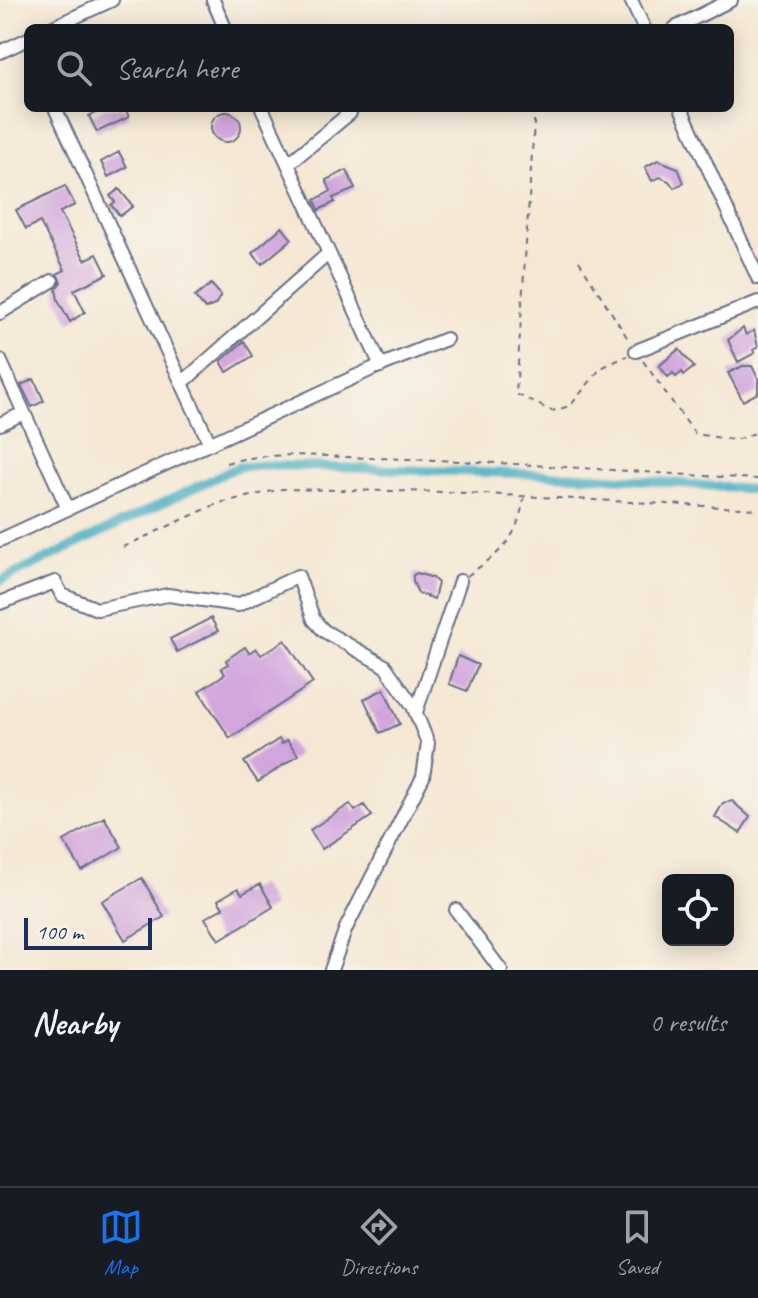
<!DOCTYPE html>
<style>
:root{--surface:#171b24;--page:#20242c;--text:#f1f3f6;--muted:#9ea1a6;--line:#363941;--accent:#1a73e8}
body{margin:0;font-family:Caveat,sans-serif;background:var(--page);color:var(--text)}
.controls{position:absolute;right:24px;bottom:24px;display:grid;overflow:hidden;border-radius:12px;box-shadow:0 4px 20px #0003}
.controls button{width:72px;height:72px;display:grid;place-items:center;padding:0;border:0;border-bottom:2px solid var(--line);background:var(--surface);color:var(--text);font:40px sans-serif}
.scale{position:absolute;left:24px;bottom:20px;width:128px;box-sizing:border-box;padding-left:8px;border:4px solid #1b2f5e;border-top:0;font-size:22px;line-height:28px;white-space:nowrap;color:#1b2f5e;-webkit-text-stroke:6px #f7f3e8;paint-order:stroke}
.list{margin:0;padding:0;list-style:none}
h2{display:flex;justify-content:space-between;align-items:center;height:104px;margin:0;padding:0 32px;font-size:34px}
h2 small{font-size:26px;font-weight:400;color:var(--muted)}
.icon{flex:none;width:44px;height:44px;fill:none;stroke:currentColor;stroke-width:2;stroke-linecap:round;stroke-linejoin:round}
.map{position:relative;flex:none;width:758px;height:970px;overflow:hidden}
.search{position:absolute;background:var(--surface);box-shadow:0 4px 20px #0003;left:24px;right:24px;top:24px;height:88px;display:flex;align-items:center;gap:20px;box-sizing:border-box;padding:0 28px;border-radius:12px;color:var(--muted);font-size:30px}
.sheet{height:216px;background:var(--surface)}
nav{display:flex;justify-content:space-around;align-items:center;box-sizing:border-box;height:112px;border-top:2px solid var(--line);background:var(--surface);font-size:22px;color:var(--muted)}
nav a{display:grid;justify-items:center;gap:4px}
nav .on{color:var(--accent)}
.map>svg:first-child{display:block}
.lines{fill:none;stroke-linecap:round;stroke-linejoin:round}
.canal{stroke:#42acc2;stroke-width:9}
.building{fill:#d1a6dd}
.minor-casing{stroke:#676f87;stroke-width:16}
.path{stroke:#676f87;stroke-width:2;stroke-dasharray:6 6;stroke-linecap:butt}
.minor{stroke:#fff;stroke-width:12}
</style>
<div class="map">
<svg width="758" height="970" viewBox="0 0 758 970">
<rect width="100%" height="100%" fill="#f7f3e8"/>
<filter id="ink" filterUnits="userSpaceOnUse"><feTurbulence type="fractalNoise" baseFrequency=".0125" numOctaves="2"/><feDisplacementMap in="SourceGraphic" scale="16" xChannelSelector="R" yChannelSelector="G"/><feConvolveMatrix kernelMatrix="1 2 1 2 8 2 1 2 1" color-interpolation-filters="sRGB"/></filter>
<filter id="wash" filterUnits="userSpaceOnUse"><feTurbulence type="fractalNoise" baseFrequency=".006" numOctaves="4" result="noise"/><feDisplacementMap in="SourceGraphic" scale="32" xChannelSelector="R" yChannelSelector="G"/><feGaussianBlur stdDeviation="1.8" result="paint"/><feColorMatrix in="noise" values="0 0 0 0 0 0 0 0 0 0 0 0 0 0 0 0 0 1.4 0 .05"/><feComposite in="paint" operator="in"/></filter>
<g filter="url(#wash)">
<rect width="100%" height="100%" fill="#f5e7d3"/>
<g class="lines">
<path class="canal" d="M0 581 238 467 262 465 591 476 758 490"/>
</g>
<g id="blocks">
<path class="building" d="M106 108H125L129 117 97 132 89 116Z
M211 127a15 15 0 1 1 30 0a15 15 0 1 1-30 0Z
M119 152 127 167 108 177 101 162Z
M658 160 678 168 684 183 674 188 669 181 660 177 652 181 645 167Z
M347 170 355 189 333 198 335 202 319 210 315 200 331 191 326 180Z
M65 186 75 205 60 212 85 260 97 254 107 274 74 290 85 312 70 322 58 300 56 289 61 282 57 274 65 270 40 222 26 229 16 210Z
M119 189 133 206 120 216 111 205 115 202 110 196Z
M282 227 292 239 262 264 252 253Z
M211 284 221 295 215 305 205 309 195 297Z
M743 328 746 335 754 330 758 347 753 350 755 353 738 362 728 340Z
M244 341 253 356 227 372 221 361Z
M679 349 694 367 684 375 682 372 676 377 673 373 668 377 659 366Z
M743 366H752L758 378V393L743 401 728 373Z
M34 379 44 401 32 407 21 385Z
M417 573 433 578 438 583 434 599 418 593 413 582V575Z
M211 618 218 631 177 652 170 639Z
M285 640 313 683 230 738 199 691 225 674 221 668 228 664 226 660 245 647 249 653 256 648 261 655Z
M458 656 478 665 467 691 449 684Z
M384 689 400 724 380 733 364 699Z
M279 739 282 744 287 740 298 755 258 782 244 762Z
M732 801 750 817 740 833 715 817 723 803Z
M350 804 355 811 364 805 372 816 322 849 310 830Z
M104 817 122 847 82 871 64 841Z
M142 878 164 917 125 940 102 901Z
M260 884 273 907 219 940 205 918 223 908 218 900 238 888 242 894Z"/>
</g>
</g>
<g filter="url(#ink)">
<use href="#blocks" fill-opacity="0" stroke="#676f87" stroke-width="2"/>
<g class="lines">
<g class="minor-casing">
<path id="minor" d="M213 0 225 28
M631 0 644 28
M51 28 112 0
M675 28 731 0
M0 52 28 39
M55 108 210 444
M262 108 381 366
M681 108 758 278
M288 164 350 113
M0 313 52 281
M636 351 758 302
M0 360 68 509
M182 383 329 253
M0 424 24 413
M0 540 372 369 446 339
M0 603 55 582 62 595 97 609 168 595 238 605 298 576 314 620 324 631 385 666 413 706 428 743 423 777 346 928 331 970
M416 712 460 581
M456 910 501 970"/>
</g>
<path class="path" d="M535 108 516 394 552 411 570 406 601 368 627 356
M579 261 630 342
M643 361 695 434 735 440 758 432
M226 463C272 450 325 457 373 458 501 461 629 472 758 479
M123 547 219 503 282 489 448 492 758 509
M467 576C502 551 516 542 524 498"/>
<use href="#minor" class="minor"/>
</g>
</g>
</svg>
<div class="controls">
<button><svg class="icon" aria-label="locate" viewBox="0 0 24 24"><circle cx="12" cy="12" r="6"/><path d="M12 2v4M12 18v4M2 12h4M18 12h4"/></svg></button>
</div>
<div class="scale">100 m</div>
<div class="search"><svg class="icon" aria-label="search" viewBox="0 0 24 24"><circle cx="10" cy="10" r="6"/><path d="M15 15l6 6"/></svg>Search here</div>
</div>
<section class="sheet">
<h2>Nearby<small>0 results</small></h2>
<ul class="list">
</ul>
</section>
<nav>
<a class="on"><svg class="icon" aria-label="map" viewBox="0 0 24 24"><path d="M3 6l6-2 6 2 6-2v14l-6 2-6-2-6 2zM9 4v14M15 6v14"/></svg>Map</a>
<a><svg class="icon" aria-label="directions" viewBox="0 0 24 24"><path d="M12 3l9 9-9 9-9-9zM9 14v-3h6M13 9l2 2-2 2"/></svg>Directions</a>
<a><svg class="icon" aria-label="saved" viewBox="0 0 24 24"><path d="M7 4h10v16l-5-4-5 4z"/></svg>Saved</a>
</nav>
